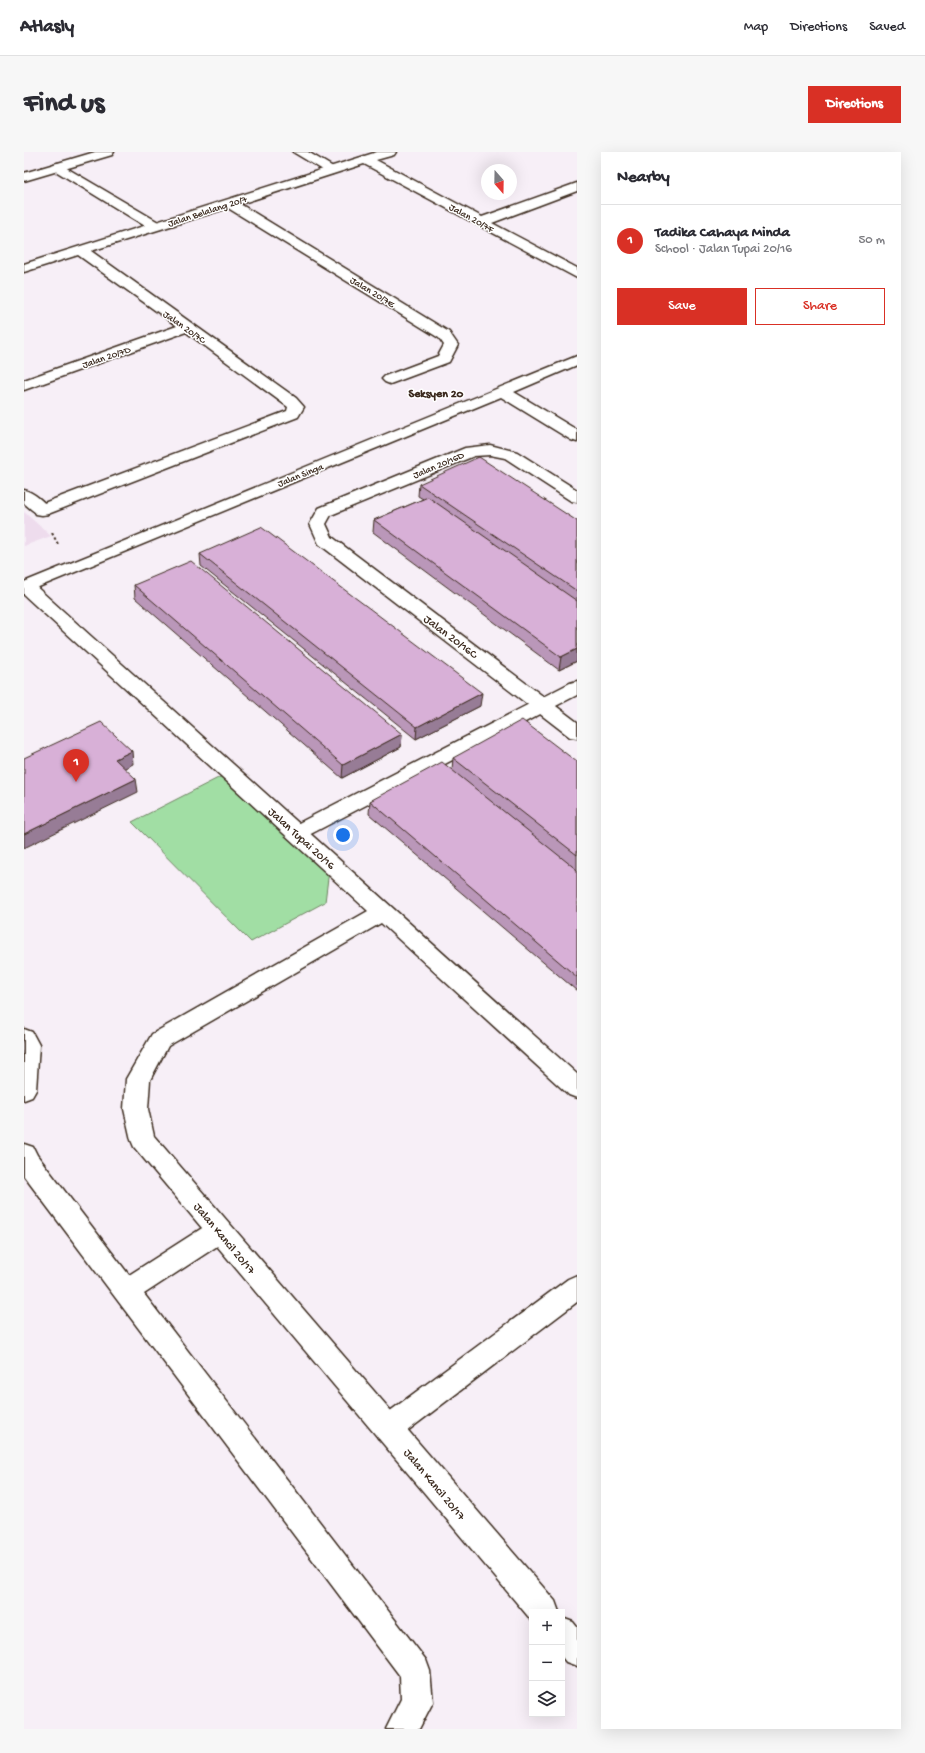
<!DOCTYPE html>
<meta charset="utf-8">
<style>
:root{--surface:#fff;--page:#f7f7f7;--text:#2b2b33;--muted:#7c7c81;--line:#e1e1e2;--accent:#d93025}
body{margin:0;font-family:"Gochi Hand",sans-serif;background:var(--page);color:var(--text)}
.controls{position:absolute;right:12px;bottom:12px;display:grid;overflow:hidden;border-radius:0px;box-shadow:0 4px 16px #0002}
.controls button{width:36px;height:36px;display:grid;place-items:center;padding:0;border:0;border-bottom:1px solid var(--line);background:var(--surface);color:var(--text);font:20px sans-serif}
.compass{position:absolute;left:457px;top:12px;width:36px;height:36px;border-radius:50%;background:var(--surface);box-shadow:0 4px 16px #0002;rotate:160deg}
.you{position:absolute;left:319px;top:683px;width:14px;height:14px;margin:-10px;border:3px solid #fff;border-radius:50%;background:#1a73e8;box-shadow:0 0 0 6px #1a73e833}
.badge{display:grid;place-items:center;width:26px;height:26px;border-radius:50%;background:var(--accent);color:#fff;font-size:13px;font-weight:700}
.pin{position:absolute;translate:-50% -33px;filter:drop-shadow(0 1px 2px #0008)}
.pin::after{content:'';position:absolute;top:21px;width:14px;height:12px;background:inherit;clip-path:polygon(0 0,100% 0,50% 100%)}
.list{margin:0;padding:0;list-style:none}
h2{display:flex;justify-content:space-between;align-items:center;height:52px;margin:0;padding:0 16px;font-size:17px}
h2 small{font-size:13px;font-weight:400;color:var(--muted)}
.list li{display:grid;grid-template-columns:26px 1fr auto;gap:12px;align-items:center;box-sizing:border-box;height:72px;padding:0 16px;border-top:1px solid var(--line)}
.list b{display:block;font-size:15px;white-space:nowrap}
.list p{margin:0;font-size:13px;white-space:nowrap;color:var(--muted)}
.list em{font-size:13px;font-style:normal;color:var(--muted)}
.actions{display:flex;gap:8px;padding:12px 16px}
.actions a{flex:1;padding:9px 0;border:1px solid var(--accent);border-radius:0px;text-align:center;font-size:14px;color:var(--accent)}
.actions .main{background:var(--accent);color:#fff}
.icon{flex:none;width:22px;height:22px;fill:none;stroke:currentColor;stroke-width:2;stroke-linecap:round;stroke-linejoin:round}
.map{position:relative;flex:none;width:553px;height:1577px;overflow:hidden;border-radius:0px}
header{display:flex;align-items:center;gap:24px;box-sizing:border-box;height:56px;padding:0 20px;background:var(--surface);border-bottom:1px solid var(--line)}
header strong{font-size:19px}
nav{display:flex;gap:22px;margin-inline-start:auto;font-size:14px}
.intro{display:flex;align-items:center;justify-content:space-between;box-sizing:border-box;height:96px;padding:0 24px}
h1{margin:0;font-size:28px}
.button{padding:10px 18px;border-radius:0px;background:var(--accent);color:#fff;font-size:14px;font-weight:700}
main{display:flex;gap:24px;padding:0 24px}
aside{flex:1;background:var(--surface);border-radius:0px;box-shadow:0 4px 16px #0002}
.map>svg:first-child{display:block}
.built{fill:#eedced}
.green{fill:#a1dea4;stroke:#6e8461}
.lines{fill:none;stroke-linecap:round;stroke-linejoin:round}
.lane-casing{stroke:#3b2a1e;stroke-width:3}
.street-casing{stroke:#3b2a1e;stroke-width:3}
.secondary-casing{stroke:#3b2a1e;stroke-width:3}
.path{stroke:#3b2a1e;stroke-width:2;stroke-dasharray:2.5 2.5;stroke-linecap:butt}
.lane{fill:#fff;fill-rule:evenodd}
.street{fill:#fff;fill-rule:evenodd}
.secondary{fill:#fff;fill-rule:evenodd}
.wall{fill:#ba97b9;stroke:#3b2a1e}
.shaded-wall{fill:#977b96;stroke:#3b2a1e}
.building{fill:#d8b0d7;stroke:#3b2a1e}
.labels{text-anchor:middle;stroke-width:3;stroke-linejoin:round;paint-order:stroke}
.far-street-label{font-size:10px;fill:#3b2a1e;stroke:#fff}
.far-quarter-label{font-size:12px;font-weight:bold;fill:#3b2a1e;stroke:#fff}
.street-label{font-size:12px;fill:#3b2a1e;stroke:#fff}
</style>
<header>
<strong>Atlasly</strong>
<nav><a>Map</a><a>Directions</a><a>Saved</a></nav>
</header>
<div class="intro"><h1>Find us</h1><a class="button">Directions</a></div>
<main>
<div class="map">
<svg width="553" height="1577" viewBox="0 0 553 1577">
<rect width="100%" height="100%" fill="#f7eff7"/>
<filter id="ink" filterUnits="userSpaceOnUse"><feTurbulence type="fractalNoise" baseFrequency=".025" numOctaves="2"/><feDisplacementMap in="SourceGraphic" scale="8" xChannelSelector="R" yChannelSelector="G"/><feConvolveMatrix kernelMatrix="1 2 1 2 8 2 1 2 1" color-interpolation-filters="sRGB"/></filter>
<g filter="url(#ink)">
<path class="built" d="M0 360 27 384 0 394Z"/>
<path class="green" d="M200 623 305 718 301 750 227 790 108 670Z"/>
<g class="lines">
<g class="lane-casing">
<path id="lane" d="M269 0H284L314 18 308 22 304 21Z
M34 11 136 71 138 74 136 77H126L30 18 28 15 30 12Z
M0 338C9 340 21 350 26 358L24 362C13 364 8 358 0 351Z
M553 529V543L279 686 272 688 265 686 262 681 265 676 546 531Z
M0 877 8 880 15 893 12 938 8 945 0 948Z
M0 992 9 995 13 1003 105 1123 186 1071 195 1068 204 1071 208 1079 204 1087 120 1142 402 1508 406 1519 409 1550 395 1577H362L377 1547 376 1524 0 1024Z
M553 1123V1150L374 1286 364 1290 354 1286 350 1277 354 1268 544 1127Z"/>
</g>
<g class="street-casing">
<path id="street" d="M71 0H90L88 3 0 29V21Z
M353 0H372L370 3 352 8 458 65 553 31V39L468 71 553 116V126L340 12 216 52 425 180 434 193 425 210 366 232 361 230 358 227 361 224 414 204 420 193 415 186 204 56 67 99 272 246 280 255 274 265 24 362 18 363 12 362 10 358 12 354 263 259 264 255 162 180 0 238V228L153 174 54 103 0 120V112Z
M466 293 493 300 553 338V350L547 349 481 306 466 303 450 304 307 363 302 372 308 385 553 570V586L546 585 295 392 286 372 295 356 441 296Z
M0 430 8 431 553 922V946L545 943 357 771 144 894 126 928 124 957 130 984 531 1449 535 1460H508V1469L110 995 107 988 100 957 102 927 128 882 344 759 0 443Z
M538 1466 549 1470 553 1475V1514L542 1510 538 1505Z"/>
</g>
<g class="secondary-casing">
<path id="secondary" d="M553 204V213L490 240 553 278V290L547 288 477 245 0 441V430Z"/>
</g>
<path class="path" d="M28 381 35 394"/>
<use href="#lane" class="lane"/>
<use href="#street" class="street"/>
<use href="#secondary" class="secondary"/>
</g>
<path class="wall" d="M395 332 553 369V509L535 518 349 380 350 368 399 347 394 344Z
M176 402 456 554 392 587 177 414Z
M110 433 378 582 377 595 318 626 111 446Z
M429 606 553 610V839L345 662 346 649 428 618Z"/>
<path class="shaded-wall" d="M553 497V509L535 518 537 505Z
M458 541 456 554 392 587 393 575Z
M378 582 377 595 318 626 319 613Z
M108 599 109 612 93 620 91 607Z
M112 627 114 640 0 696V682Z"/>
<path class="building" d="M455 305 553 369V439L395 332Z
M404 345 553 449V497L537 505 350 368Z
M237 375 458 541 393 575 176 402Z
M167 409 378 582 319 613 110 433Z
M498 568 553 610V703L429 606Z
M77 570 108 599 91 607 112 627 0 682V606Z
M418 610 553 718V825L346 649Z"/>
</g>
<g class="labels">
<g class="far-street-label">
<text transform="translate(183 58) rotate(-18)" y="4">Jalan Belalang 20/7</text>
<text transform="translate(448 65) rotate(29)" y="4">Jalan 20/7F</text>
<text transform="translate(349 139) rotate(31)" y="4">Jalan 20/7E</text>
<text transform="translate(161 174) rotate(35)" y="4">Jalan 20/7C</text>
<text transform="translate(82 204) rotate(-19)" y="4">Jalan 20/7D</text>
<text transform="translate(414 312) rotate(-23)" y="4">Jalan 20/16D</text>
<text transform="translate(276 322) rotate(-22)" y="4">Jalan Singa</text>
</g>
<g class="far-quarter-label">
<text x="412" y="245">Seksyen 20</text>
</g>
<g class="street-label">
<text transform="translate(427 484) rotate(37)" y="4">Jalan 20/16C</text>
<text transform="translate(278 686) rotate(42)" y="4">Jalan Tupai 20/16</text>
<text transform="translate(201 1086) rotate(50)" y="4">Jalan Kancil 20/17</text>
<text transform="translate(411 1332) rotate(50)" y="4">Jalan Kancil 20/17</text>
</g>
</g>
</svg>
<div class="controls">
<button>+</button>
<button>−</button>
<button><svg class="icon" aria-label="layers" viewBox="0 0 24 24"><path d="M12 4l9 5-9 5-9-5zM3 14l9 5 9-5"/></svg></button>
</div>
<svg class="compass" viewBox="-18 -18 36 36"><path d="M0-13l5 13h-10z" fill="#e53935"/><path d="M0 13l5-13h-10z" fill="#7c7c81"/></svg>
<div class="you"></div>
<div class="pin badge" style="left:52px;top:630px">1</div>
</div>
<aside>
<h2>Nearby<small></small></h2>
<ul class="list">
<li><span class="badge">1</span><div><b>Tadika Cahaya Minda</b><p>School · Jalan Tupai 20/16</p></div><em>50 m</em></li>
</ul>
<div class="actions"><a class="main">Save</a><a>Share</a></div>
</aside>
</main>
